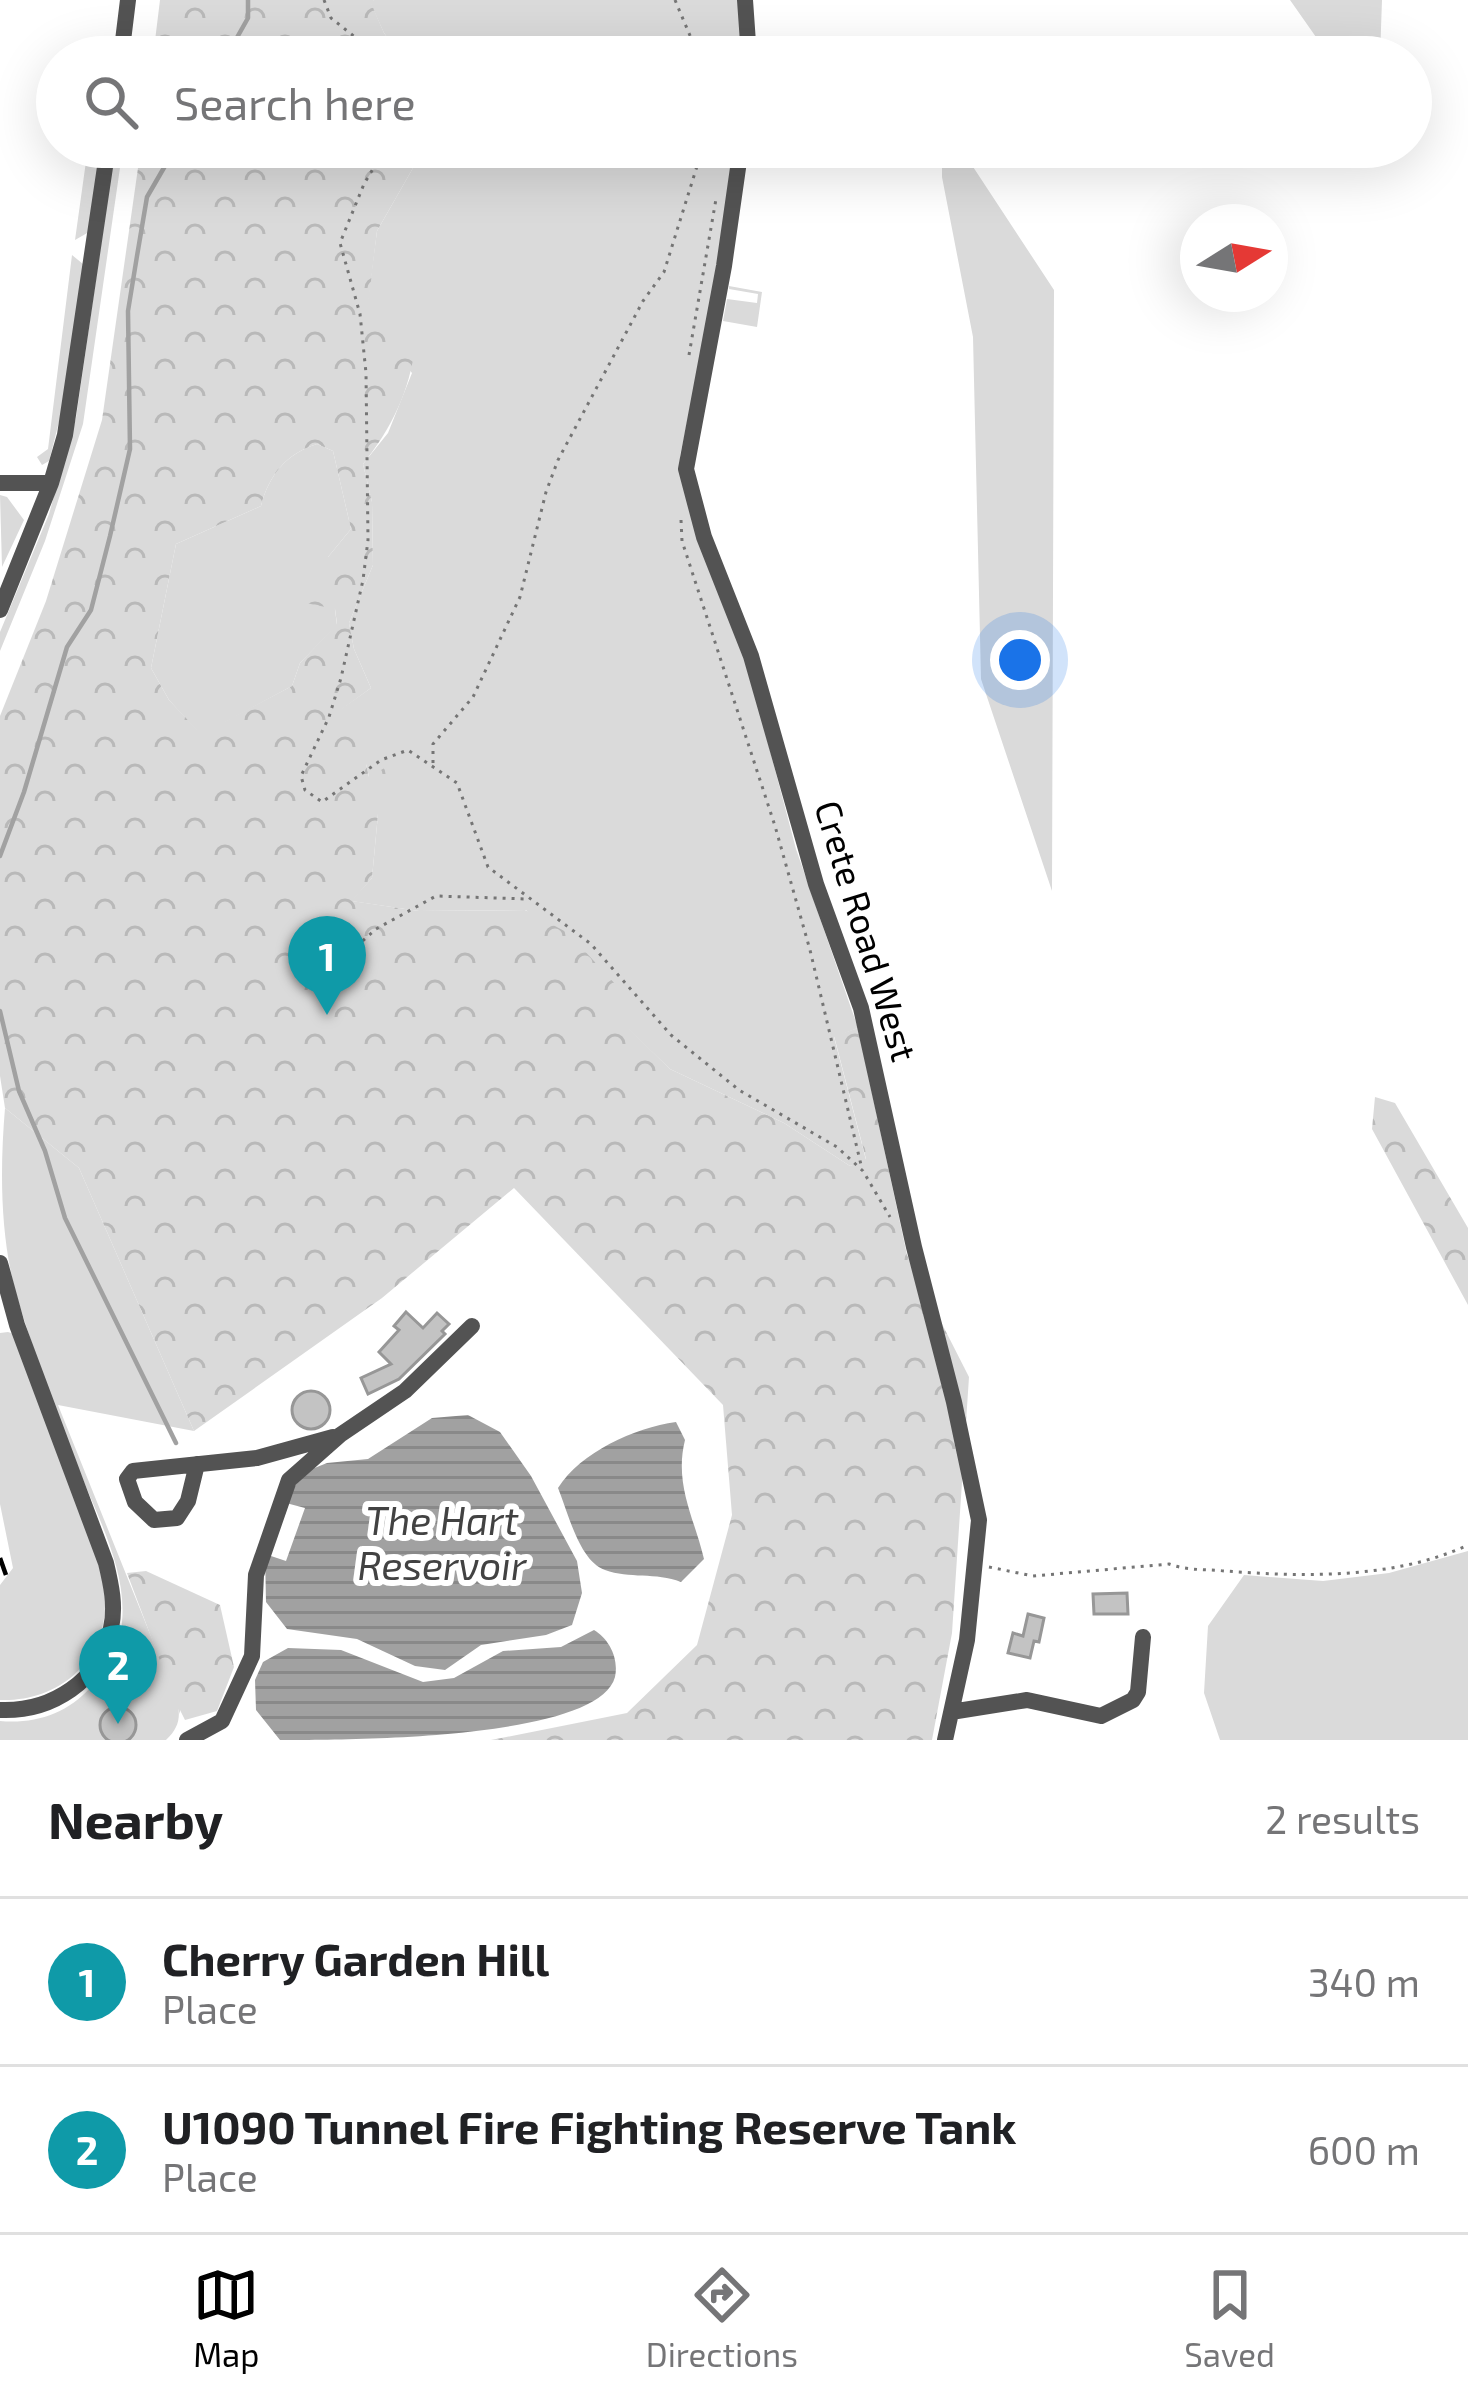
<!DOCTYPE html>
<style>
:root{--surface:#fff;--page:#f2f2f2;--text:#202124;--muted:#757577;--line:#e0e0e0;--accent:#000}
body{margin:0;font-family:"Exo 2",sans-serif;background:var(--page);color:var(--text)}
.compass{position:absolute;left:1180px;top:204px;width:108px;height:108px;border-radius:50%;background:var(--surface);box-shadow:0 12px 48px #0002;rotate:79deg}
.you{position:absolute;left:1020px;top:660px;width:42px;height:42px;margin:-30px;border:9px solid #fff;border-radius:50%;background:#1a73e8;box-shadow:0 0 0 18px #1a73e833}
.badge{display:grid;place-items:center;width:78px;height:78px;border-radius:50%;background:var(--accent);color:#fff;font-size:39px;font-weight:700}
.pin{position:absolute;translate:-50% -99px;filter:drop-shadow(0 3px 6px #0008)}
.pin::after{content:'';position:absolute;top:63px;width:42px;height:36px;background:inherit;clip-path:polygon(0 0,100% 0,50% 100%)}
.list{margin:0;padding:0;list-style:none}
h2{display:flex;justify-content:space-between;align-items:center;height:156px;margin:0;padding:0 48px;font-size:51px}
h2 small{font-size:39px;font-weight:400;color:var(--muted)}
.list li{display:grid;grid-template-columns:78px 1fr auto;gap:36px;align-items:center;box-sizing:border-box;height:168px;padding:0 48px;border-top:3px solid var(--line)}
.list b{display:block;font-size:45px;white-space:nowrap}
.list p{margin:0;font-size:39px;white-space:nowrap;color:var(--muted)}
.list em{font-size:39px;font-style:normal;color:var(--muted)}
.icon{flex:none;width:66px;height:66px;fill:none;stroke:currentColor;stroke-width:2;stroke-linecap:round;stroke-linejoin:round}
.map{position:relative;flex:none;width:1468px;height:1740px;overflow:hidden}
.search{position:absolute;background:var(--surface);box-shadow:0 12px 48px #0002;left:36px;right:36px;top:36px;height:132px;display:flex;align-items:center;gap:30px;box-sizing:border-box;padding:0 42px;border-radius:66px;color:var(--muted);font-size:45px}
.sheet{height:492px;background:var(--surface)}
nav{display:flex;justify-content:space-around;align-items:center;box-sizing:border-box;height:168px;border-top:3px solid var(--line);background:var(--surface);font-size:33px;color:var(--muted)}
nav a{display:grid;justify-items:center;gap:6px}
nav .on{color:var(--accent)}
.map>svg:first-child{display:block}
.green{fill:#dadada}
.forest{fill:url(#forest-crowns);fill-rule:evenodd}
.water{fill:url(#water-rules)}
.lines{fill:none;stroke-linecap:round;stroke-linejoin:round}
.stream{stroke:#a1a1a1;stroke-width:4.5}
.building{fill:#c3c3c3;stroke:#979797;stroke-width:3}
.path{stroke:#757575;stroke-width:3;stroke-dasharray:3 6;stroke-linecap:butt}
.minor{stroke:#535353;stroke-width:16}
.rail{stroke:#000;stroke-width:4.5;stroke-dasharray:18 6 3 6;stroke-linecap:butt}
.labels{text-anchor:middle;stroke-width:12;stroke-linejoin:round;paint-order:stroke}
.street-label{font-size:36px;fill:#000;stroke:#fff}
.water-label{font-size:39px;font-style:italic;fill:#424242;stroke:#fff}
</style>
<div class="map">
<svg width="1468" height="1740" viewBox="0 0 1468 1740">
<defs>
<pattern id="forest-crowns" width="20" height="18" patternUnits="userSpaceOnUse" patternTransform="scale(3)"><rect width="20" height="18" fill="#dadada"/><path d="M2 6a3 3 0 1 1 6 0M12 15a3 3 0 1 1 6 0" fill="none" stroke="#b9b9b9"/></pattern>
<pattern id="water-rules" width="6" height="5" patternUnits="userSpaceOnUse" patternTransform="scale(3)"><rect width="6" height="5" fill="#a1a1a1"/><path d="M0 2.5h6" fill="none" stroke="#898989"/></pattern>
</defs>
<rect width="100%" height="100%" fill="#fff"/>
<path class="green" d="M374 0H740L744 57H442L429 47 400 54 384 33 370 2Z
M1290 0H1382L1380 57H1330Z
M88 147H101L89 232 75 240Z
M115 147H123L83 424 45 541 0 651V632L49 514 76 418Z
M425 147H736L704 342 680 456V474L746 660 796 849 858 1028 834 1037 866 1160 850 1166 784 1123 670 1069 620 1021 526 910 419 911 351 901 372 878 378 814 366 764 341 709 371 688 354 649 349 623 373 565 372 502 363 464 388 433 412 373 366 315 377 231Z
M942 147H960L1054 290 1052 891 981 679 973 337 942 177Z
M72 255 83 264 63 406 49 461 42 465 37 457 48 449Z
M729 286 762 292 757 327 723 321 727 299 757 303 758 294 729 289Z
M317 444 333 451 351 529 328 557 337 625 300 663 292 686 201 735 169 700 151 668 176 544 261 506C269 475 286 454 317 444Z
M0 495 7 497 24 520 2 567Z
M5 1108 79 1168 194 1431 58 1405 177 1701C181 1717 179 1728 166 1740H0V1721C35 1724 67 1714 91 1687 107 1668 120 1648 122 1622 127 1571 98 1518 80 1472 57 1413 33 1352 15 1290 0 1231 0 1169 5 1108Z
M8 1332 14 1334C34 1389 54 1445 75 1500 87 1533 106 1571 105 1607 103 1665 56 1702 0 1700V1585L13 1568 0 1504V1333Z
M1468 1551V1740H1220L1204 1693 1208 1626 1244 1575 1323 1581 1389 1573Z"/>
<path class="forest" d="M160 0H374L371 3 384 33 400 54 429 47 442 57H153Z
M141 147H425L377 231 367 314 384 334 403 329 415 346C410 391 391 429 363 464L372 502 373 565 349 623 354 649 371 688 342 709 377 737 379 751 366 764 369 777 388 766 395 788 378 814 372 878 352 901 419 911 525 910 568 933 617 986 621 1021 670 1069 784 1123 850 1166 866 1159 834 1036 858 1028 907 1255 969 1377 952 1633 932 1740H491L627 1713 697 1645 732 1515 723 1405 514 1188 382 1298 194 1431 79 1168 5 1108 0 1076V716L46 601 102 420ZM317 444 333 451 351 529 328 557 303 572 306 603 335 609 337 624 300 663 292 686 201 734 169 700 151 668 176 544 261 506C269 475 286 454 317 444Z
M1375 1097 1395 1103 1468 1228V1305L1372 1129Z
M146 1571 220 1605 234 1667 217 1711 185 1720 180 1710V1714L127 1573Z"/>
<path class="water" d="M468 1415 500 1432 531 1476 577 1561 582 1593 572 1625 546 1635 481 1645 445 1670 415 1666 357 1639 287 1629 266 1602 265 1554 286 1561 305 1508 286 1503 302 1473 327 1463 368 1459 432 1418Z
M676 1422 685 1440C674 1484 694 1517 704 1559L681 1582C656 1572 629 1579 605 1570 579 1561 568 1512 558 1488 581 1452 634 1428 676 1422Z
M594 1630C609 1639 619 1658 615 1677 598 1740 347 1740 280 1740L256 1710 255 1680 263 1662 288 1648 341 1650 423 1682 454 1678 503 1651 561 1647Z"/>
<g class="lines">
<path class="stream" d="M226 57 248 18V0
M0 856 24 792 67 647 91 610 110 536 130 449 128 311 137 256 147 197 176 147
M0 1011 19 1091 45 1151 65 1218 176 1443"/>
</g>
<path class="building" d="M406 1312 423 1328 437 1313 449 1324 442 1331 445 1334 399 1379 368 1394 361 1378 391 1364 379 1352 399 1330 394 1326Z
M292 1410a19 19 0 1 1 38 0a19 19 0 1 1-38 0Z
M1127 1593 1128 1614H1094L1093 1594Z
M1028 1614 1044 1618 1039 1642 1034 1641 1030 1658 1008 1653 1013 1633 1023 1636Z
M100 1725a18 18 0 1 1 36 0a18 18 0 1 1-36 0Z"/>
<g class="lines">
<path class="path" d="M324 0 331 18 380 57
M675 0 699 57
M386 147 364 184 340 243 360 314 366 373 368 540 363 580 341 678 329 717 301 776 305 790 322 802 381 760 408 750 457 783 488 867 591 944 671 1035 739 1090 837 1147 863 1171 890 1217
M689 355 716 199
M681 520 682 541 775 826 810 950 862 1169
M433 763V744L473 697 520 597 546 492 558 460 643 301 664 272 703 147
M356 947 376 929 436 896 527 899
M989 1567 1033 1576 1169 1564C1188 1571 1206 1569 1225 1571 1304 1577 1395 1579 1468 1545"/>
<path class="minor" d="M745 0 749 57
M121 57 128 0
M741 147 724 266 686 469 704 537 751 656 816 884 861 1008 914 1247 954 1402 979 1520 967 1640 945 1740
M0 483H51
M0 610 51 483 65 435 108 147
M0 1263 17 1325 106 1563C111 1584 116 1606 111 1628 101 1681 51 1712 0 1710
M197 1464 188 1501 177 1518 154 1520 135 1502 127 1479 133 1471 257 1458 333 1437
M951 1712 1027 1700 1101 1716 1133 1700 1138 1692 1143 1637
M187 1740 222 1721 252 1656 256 1575 289 1480 340 1435 405 1391 472 1326"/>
<path class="rail" d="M0 1558 6 1575"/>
</g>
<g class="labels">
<g class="street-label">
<text transform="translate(866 931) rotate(73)" y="13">Crete Road West</text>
</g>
<g class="water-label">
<text x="442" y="1535">The Hart<tspan x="442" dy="45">Reservoir</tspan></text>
</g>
</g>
</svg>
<svg class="compass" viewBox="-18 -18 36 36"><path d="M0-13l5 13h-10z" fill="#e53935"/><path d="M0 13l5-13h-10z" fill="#757577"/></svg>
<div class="you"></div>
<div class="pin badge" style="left:327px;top:1015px;background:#0f9aa8">1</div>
<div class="pin badge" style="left:118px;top:1724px;background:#0f9aa8">2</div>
<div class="search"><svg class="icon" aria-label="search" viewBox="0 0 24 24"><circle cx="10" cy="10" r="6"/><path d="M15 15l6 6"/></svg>Search here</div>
</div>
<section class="sheet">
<h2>Nearby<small>2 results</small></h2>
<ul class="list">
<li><span class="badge" style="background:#0f9aa8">1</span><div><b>Cherry Garden Hill</b><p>Place</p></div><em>340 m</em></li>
<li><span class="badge" style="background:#0f9aa8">2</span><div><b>U1090 Tunnel Fire Fighting Reserve Tank</b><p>Place</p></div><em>600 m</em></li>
</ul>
</section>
<nav>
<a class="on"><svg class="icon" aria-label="map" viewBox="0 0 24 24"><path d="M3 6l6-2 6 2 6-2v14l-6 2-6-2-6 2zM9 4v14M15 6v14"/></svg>Map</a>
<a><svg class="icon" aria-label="directions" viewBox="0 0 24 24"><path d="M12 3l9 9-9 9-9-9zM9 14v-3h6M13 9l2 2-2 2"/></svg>Directions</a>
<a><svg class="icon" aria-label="saved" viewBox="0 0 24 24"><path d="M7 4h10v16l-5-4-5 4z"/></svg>Saved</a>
</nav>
